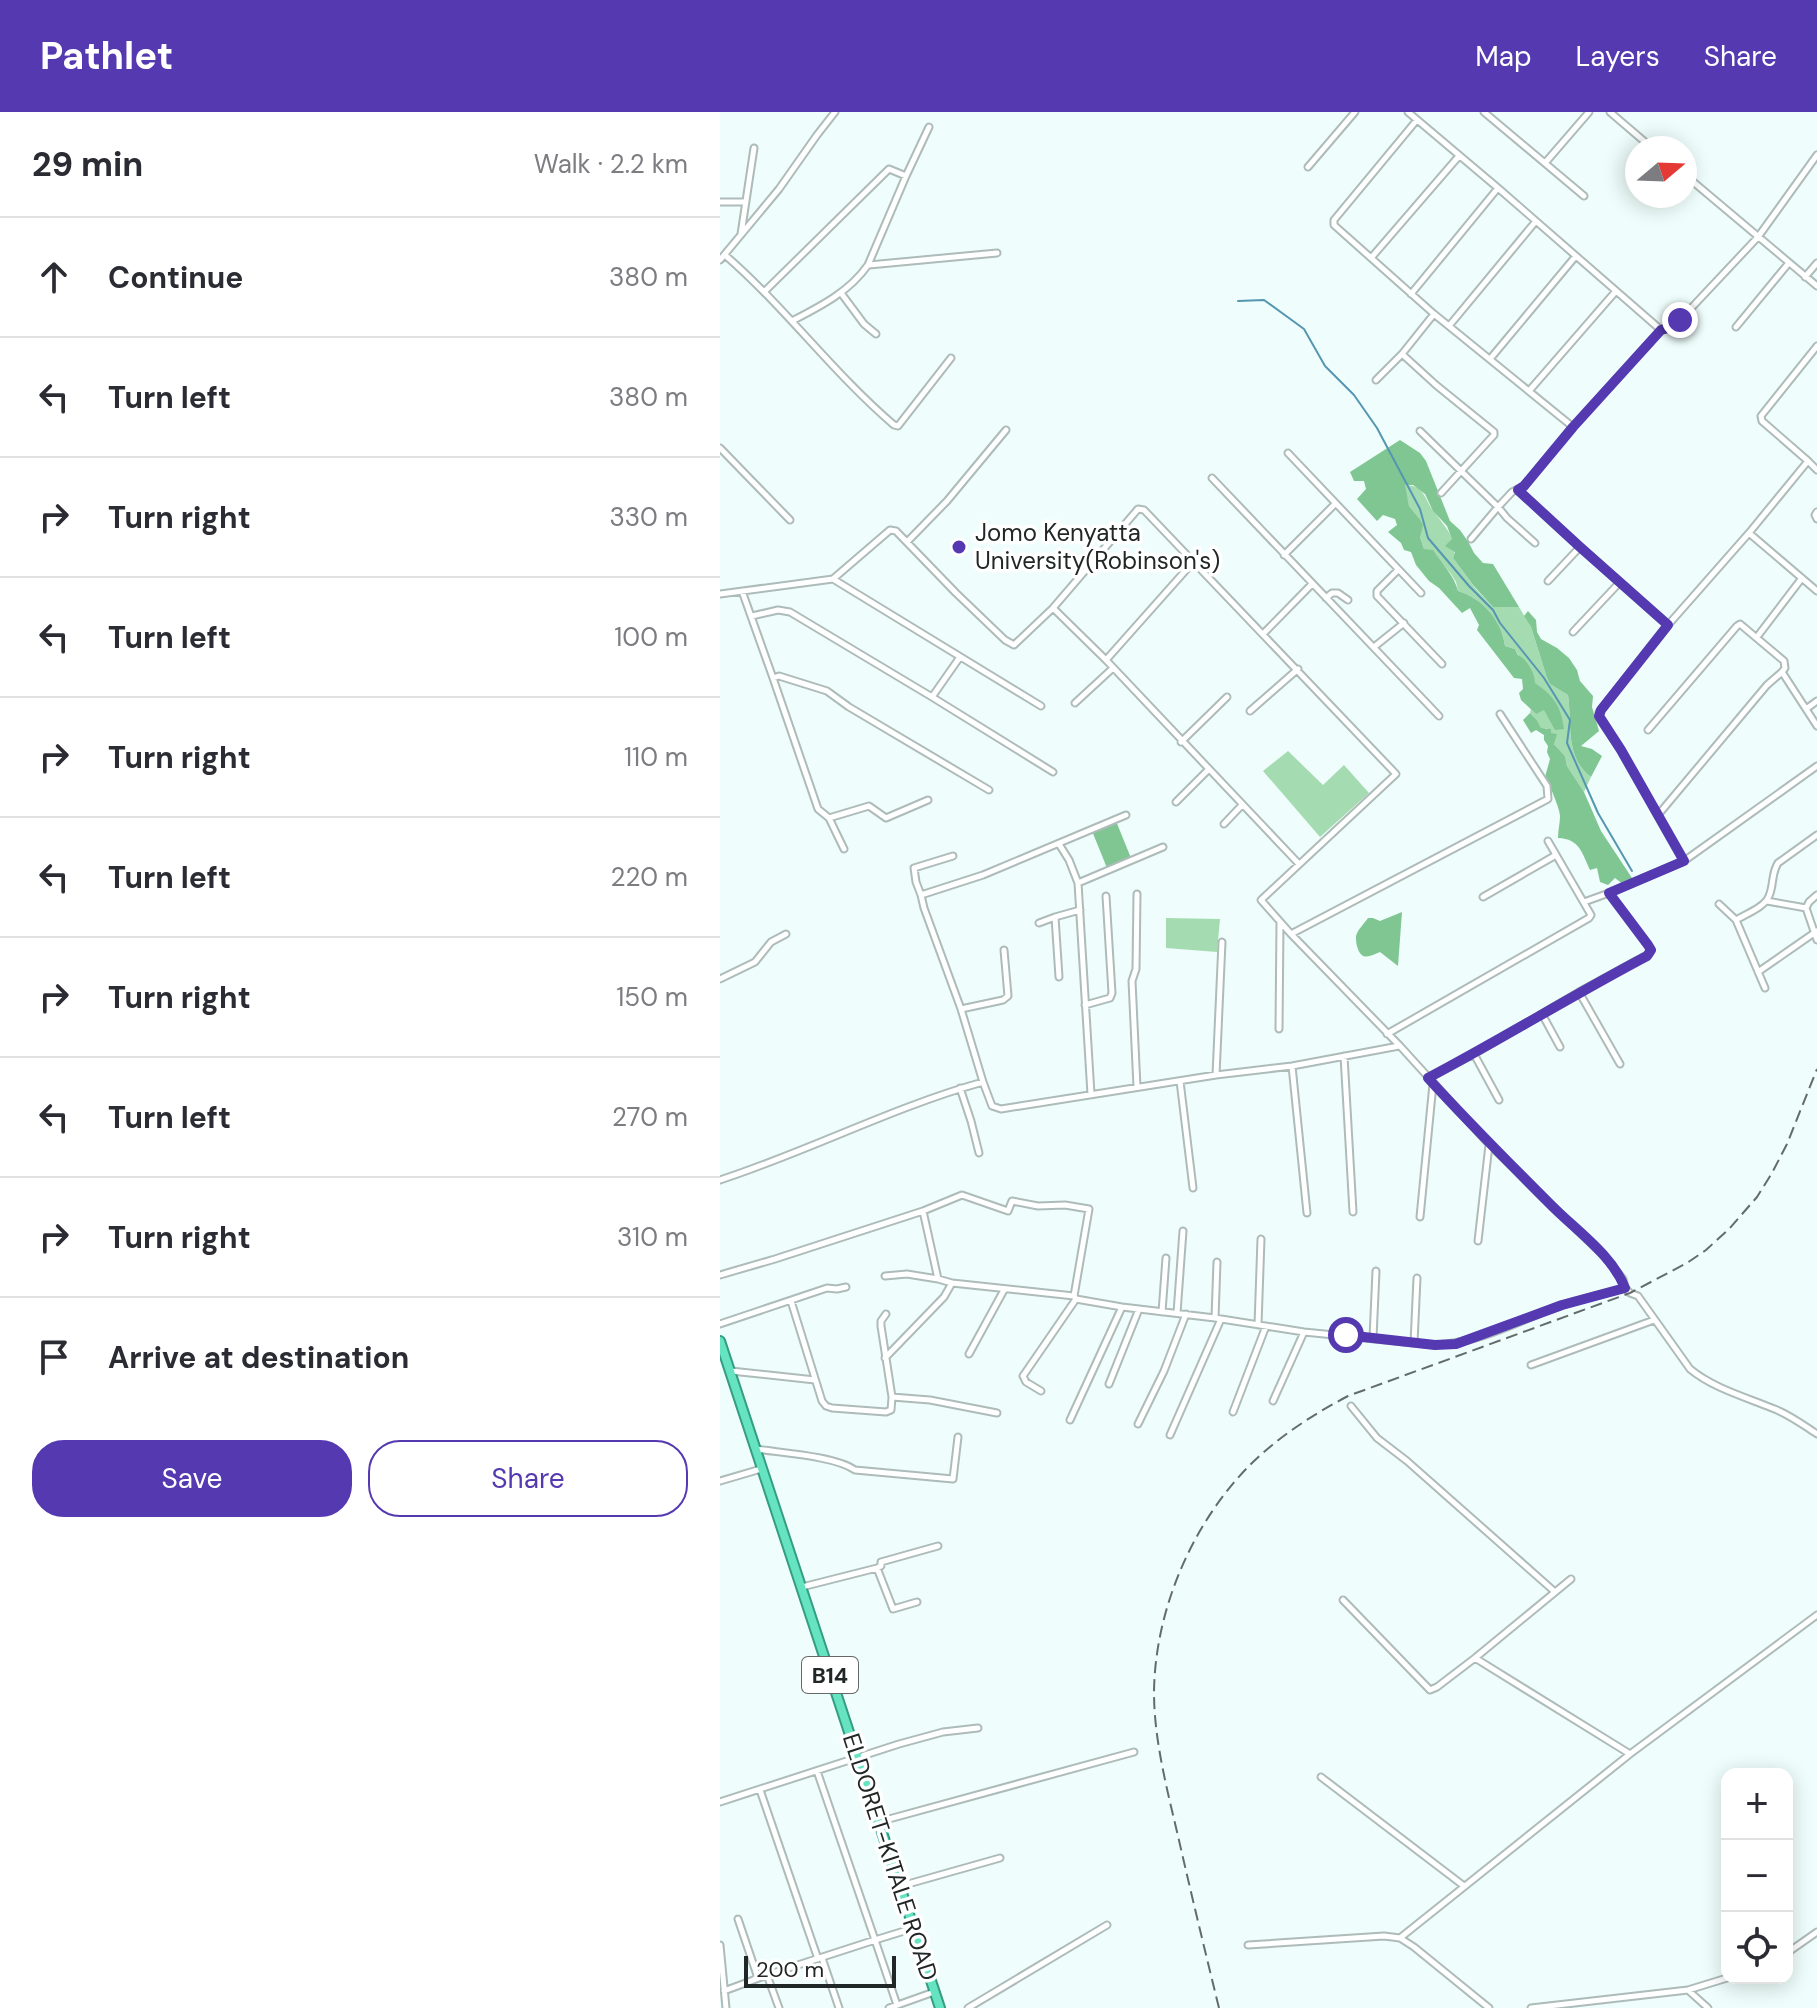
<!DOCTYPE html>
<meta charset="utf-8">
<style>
:root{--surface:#fff;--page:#f2f2f3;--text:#2b2b33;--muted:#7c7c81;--line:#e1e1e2;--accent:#5539b1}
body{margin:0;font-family:"DM Sans",sans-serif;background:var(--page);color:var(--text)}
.controls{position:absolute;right:24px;bottom:24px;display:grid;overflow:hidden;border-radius:16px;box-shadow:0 4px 20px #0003}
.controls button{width:72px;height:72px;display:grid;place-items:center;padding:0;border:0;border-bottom:2px solid var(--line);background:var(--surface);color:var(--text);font:40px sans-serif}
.compass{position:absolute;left:905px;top:24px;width:72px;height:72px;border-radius:50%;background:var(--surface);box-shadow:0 4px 20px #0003;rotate:71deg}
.scale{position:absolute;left:24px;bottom:20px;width:152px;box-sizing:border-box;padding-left:8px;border:4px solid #212726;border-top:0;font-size:22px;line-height:28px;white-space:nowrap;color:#212726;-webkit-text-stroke:6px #fff;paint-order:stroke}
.stop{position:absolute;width:24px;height:24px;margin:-18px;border:6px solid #5539b1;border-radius:50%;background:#fff}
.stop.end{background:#5539b1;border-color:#fff;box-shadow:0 2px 8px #0008}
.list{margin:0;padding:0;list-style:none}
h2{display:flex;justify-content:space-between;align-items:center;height:104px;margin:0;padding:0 32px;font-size:34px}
h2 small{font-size:26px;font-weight:400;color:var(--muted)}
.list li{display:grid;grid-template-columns:52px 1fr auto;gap:24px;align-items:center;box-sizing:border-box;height:120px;padding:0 32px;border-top:2px solid var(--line)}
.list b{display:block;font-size:30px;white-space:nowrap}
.list em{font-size:26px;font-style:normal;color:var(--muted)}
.actions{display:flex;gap:16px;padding:24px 32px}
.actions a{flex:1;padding:18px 0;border:2px solid var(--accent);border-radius:32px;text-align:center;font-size:28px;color:var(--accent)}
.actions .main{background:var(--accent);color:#fff}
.icon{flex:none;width:44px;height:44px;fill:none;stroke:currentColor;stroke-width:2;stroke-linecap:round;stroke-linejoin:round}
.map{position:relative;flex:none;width:1097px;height:1896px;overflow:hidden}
header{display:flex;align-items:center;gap:48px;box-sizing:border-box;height:112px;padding:0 40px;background:var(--accent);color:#fff}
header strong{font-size:38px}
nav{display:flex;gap:44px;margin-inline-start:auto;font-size:28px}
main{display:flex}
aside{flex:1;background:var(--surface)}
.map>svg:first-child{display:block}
.green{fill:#a5dbb1}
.forest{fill:#80c692}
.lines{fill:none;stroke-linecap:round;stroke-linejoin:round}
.stream{stroke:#5596b1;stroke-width:2}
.minor-casing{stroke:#adbbb9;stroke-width:9}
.trunk-casing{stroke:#349d82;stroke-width:12}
.minor{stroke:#fff;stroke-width:5}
.trunk{stroke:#66e4c2;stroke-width:8}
.rail{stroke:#636c6b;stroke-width:2;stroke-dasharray:12 6;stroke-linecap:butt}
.route{stroke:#5539b1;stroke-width:10}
.poi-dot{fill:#5539b1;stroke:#fff;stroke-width:3}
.labels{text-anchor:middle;stroke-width:7;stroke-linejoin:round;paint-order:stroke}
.shield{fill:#fff;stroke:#646867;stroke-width:2}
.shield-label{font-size:22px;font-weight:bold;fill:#212726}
.poi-label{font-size:24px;fill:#212726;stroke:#fff;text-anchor:start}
.street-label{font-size:24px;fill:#212726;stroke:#fff}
</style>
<header>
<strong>Pathlet</strong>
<nav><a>Map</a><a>Layers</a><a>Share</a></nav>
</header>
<main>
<aside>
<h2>29 min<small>Walk · 2.2 km</small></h2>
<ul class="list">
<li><svg class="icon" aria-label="ahead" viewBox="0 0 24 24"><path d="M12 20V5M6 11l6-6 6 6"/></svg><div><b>Continue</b></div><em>380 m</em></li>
<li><svg class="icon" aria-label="left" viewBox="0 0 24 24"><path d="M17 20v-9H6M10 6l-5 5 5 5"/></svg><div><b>Turn left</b></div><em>380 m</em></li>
<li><svg class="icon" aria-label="right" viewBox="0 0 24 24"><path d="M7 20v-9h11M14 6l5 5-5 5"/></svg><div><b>Turn right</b></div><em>330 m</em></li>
<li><svg class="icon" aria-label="left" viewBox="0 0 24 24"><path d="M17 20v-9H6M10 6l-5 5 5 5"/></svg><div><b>Turn left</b></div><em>100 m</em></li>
<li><svg class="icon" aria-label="right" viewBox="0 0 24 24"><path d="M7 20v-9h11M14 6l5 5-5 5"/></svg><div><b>Turn right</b></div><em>110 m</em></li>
<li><svg class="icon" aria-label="left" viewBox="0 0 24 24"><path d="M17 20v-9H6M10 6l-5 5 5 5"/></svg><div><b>Turn left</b></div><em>220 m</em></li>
<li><svg class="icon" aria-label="right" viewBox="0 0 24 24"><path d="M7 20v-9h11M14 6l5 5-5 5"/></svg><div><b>Turn right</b></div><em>150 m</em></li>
<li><svg class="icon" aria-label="left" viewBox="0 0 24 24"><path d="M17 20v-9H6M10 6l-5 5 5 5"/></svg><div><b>Turn left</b></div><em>270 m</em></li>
<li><svg class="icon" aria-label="right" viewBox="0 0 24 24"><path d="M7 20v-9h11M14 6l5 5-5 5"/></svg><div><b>Turn right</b></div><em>310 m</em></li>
<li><svg class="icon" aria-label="arrive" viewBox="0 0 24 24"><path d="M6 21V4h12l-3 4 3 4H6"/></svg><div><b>Arrive at destination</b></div></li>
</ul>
<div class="actions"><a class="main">Save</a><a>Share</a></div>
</aside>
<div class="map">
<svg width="1097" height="1896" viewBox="0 0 1097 1896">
<rect width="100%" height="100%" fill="#effefc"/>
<path class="green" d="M684 373C706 373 704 388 715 401 724 414 740 429 733 446L755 476 773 495H799L811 515 827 566 830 572 848 583C852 612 845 646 871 665L864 680 847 654 845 644 834 632 831 621 827 616 821 617 817 608 810 601 811 597 816 602 815 571 795 537 785 534C782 508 762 486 738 479L736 470 731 462 722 451 704 437 700 425 699 406 689 394Z
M568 639 603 673 624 653 649 681 600 725 543 659Z
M446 806 500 807 497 840 446 836Z"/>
<path class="forest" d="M680 328 700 341 706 349 730 409 740 418 749 431 754 441 763 451 773 452 799 495H773L753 473 733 446 735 440 725 434 732 427 727 414 713 399 705 382 693 373H685L689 394 699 406 703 413 700 425 704 437 713 438C722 452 734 463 738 479 762 486 782 508 785 534L795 537 798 543C807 547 815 561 815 571 834 584 841 594 844 617L835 618 824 598 816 602 801 588 799 581 803 577 802 567 794 566 757 518 759 513 750 496 742 501 719 476 709 469 696 453 691 440 684 438 681 431 668 420 677 413 675 407 663 403 657 409 637 387 646 377 644 369H634L630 360Z
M808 499 816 508 817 520 821 527 837 536 849 546 857 558 860 569 873 584 872 595 879 619 861 634 872 637 882 644 871 665C845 646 852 612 848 583L830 572 827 566 811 515 804 504Z
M810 601 817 608 821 616 831 617V621L837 622 834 632 845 644 847 654 864 680 881 719 912 766 911 769 904 773 895 766 888 773 880 770 877 756 870 758C862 741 860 727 838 726 838 718 840 711 840 704 840 697 829 671 825 665L830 647 827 640 828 634 824 628V623L816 618 811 621 803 608Z
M396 709 411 746 387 756 372 719Z
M682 800 678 854 660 840C651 844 642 849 638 837 636 833 636 828 636 824 638 817 644 812 648 806H653L660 809Z"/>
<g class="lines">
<path class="stream" d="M518 189 544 188 584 217 605 254 634 283 657 316 700 397 708 426 749 474 773 498 780 511 824 566 850 608 847 631 878 701 912 759"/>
<g class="minor-casing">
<path id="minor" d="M688 0 778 76 941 218
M764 0 864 84
M890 0 932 36
M696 9 614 108V113L714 202 853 315
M825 51 869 0
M588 55 635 0
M965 63 1097 174
M0 90H26
M21 122 34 36
M5 143C65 195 113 261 174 313L178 314 231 246
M651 146 739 44
M0 148 59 77 97 23 115 0
M149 153 277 141
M1085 165 1097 151
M45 179 169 57 186 64 209 15
M121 181 144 212 156 222
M691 182 778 76
M72 209C101 194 129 180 148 153L186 64
M729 214 816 109
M1016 215 1068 152
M682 242 716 273 774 320V323L721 381
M770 247 855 145
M656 268 682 242 714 202
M809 279 896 179
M700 319 778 395 792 380 804 374 853 315 941 218 949 216 960 208 1038 125 1097 43
M0 336 70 408
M568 341 701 481
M1088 349 1097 358
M492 366 719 604
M798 378 860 435 948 513
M1097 400 1095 403 1097 407
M1029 421 1097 479
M751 427 778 395 787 406 815 431
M187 430 227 389 286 318
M564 443 615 392
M678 458 657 479V484L722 552
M113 467 321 594
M828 469 860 435
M22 479 53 566 59 564 107 579 129 595 269 678
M0 482 113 467 170 418 176 419 236 481 285 528 294 533 333 496 418 397 424 398 676 662 541 788 571 822 680 934 769 1032 884 1144 903 1167 905 1176 910 1181 918 1184 970 1257C993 1276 1025 1285 1052 1296 1069 1302 1083 1313 1097 1322
M606 486 612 481H618L628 488
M333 496 386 548 579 752
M32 504 58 498 70 500 212 585 333 660
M853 520 900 470
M543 522 592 472
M1037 525 1082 466
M654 535 684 511
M386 548 474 449
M53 566 98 697 109 706 124 737
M212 585 240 545
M355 591 393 556
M1086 597 1097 589
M530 599 578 557
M928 618 1017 514 1020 512 1064 549 1065 556 1062 560 1097 614
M461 630 507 585
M456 690 488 658
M406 703 263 763 201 783 204 796 241 897 263 970 272 994 281 997 496 963 572 954 679 934
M938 703 1047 573 1062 560
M109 706 149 694 166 706 208 688
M504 712 522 693
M339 732 349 748 358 771 371 982
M964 749 901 638 881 609 879 600 948 513 1029 421 1088 349 1042 309 1041 304 1097 234
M358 771 443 735
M417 782 416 857 412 869 417 975
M201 783 196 770 194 756 233 744
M1097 783 1089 790 1086 796 1097 828
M763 785 836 743
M1047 789 1086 796
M864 790 889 781 964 749 1097 654
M999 792 1016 808 1045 876
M1016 808C1026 802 1045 795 1049 784 1054 773 1051 762 1058 751L1097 723
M319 811 335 805
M571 822 828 687 827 674 780 602
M1038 860 1097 819
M339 865 335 805 360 798
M0 867 35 850 51 830 66 822
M859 880 900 952
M365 893 390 886 392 881 386 784
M241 897 283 888 288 884 284 838
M822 902 840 935
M559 917 560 810
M667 922 869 806 871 803 828 729
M754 942 779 988
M624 944 633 1100
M572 954 587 1101
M496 963 502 830
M708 966 754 942 859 880 929 842 931 838 928 833 889 781
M460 969 473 1076
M240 976 251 1009 259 1041
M0 1068C89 1039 173 995 263 970
M203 1099 218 1167 232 1171
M700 1105 713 972
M758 1129 769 1033
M0 1163 55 1147 203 1099 242 1083 288 1099 292 1089 318 1094 345 1093 369 1097 354 1184
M165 1164 187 1162 218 1167
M71 1189 102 1289 106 1294 112 1296 166 1300 171 1298 172 1285 161 1214V1209L166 1202
M442 1200 446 1146
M457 1201 463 1119
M495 1206 497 1150
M0 1212 107 1176 117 1177 126 1175
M538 1213 541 1127
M653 1226 656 1159
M694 1231 697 1166
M249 1242 284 1178
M165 1246 224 1185 232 1171 354 1184 356 1187 402 1195 495 1206 584 1220 715 1233C759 1231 799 1209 839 1194 861 1187 883 1182 905 1176
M811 1253 934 1208
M11 1259 95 1268
M389 1272 419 1197
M321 1279 306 1270 303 1264 356 1187
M172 1285 210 1288 277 1301
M553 1289 584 1220
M631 1294 657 1326 687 1349 835 1480
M513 1300 546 1214
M350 1308 402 1195
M418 1312 444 1259 466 1202
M450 1323 501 1207
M36 1337C62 1341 115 1344 135 1358L233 1367 238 1325
M0 1369 41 1357
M157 1456 173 1497 197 1490
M82 1475 157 1456 161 1454V1450L218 1434
M623 1488 710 1578 717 1575 755 1546 851 1467
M755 1546 910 1642
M601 1665 744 1774
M40 1678 98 1847
M0 1690 179 1632 223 1620 258 1616
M158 1710 414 1640
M181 1774 280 1746
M18 1807 38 1866
M680 1826 910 1642 1097 1503
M0 1833 6 1896
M528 1833 664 1824 680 1826 694 1835 769 1896
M1067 1841 1097 1820
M102 1846 119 1896
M47 1863 59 1896
M4 1879 47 1863 155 1828 97 1659
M969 1879 988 1896
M177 1893 155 1828 194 1816
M169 1896 214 1880
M248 1896 387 1813
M811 1896 968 1878 1007 1866"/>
</g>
<g class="trunk-casing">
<path id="trunk" d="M0 1229 220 1896"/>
</g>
<use href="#minor" class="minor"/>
<use href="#trunk" class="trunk"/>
<path class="rail" d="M499 1896C485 1839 471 1781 458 1724 447 1677 434 1628 434 1580 435 1498 472 1412 529 1354 558 1325 592 1303 628 1284L910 1181 967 1151 986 1138 1009 1117 1037 1085 1052 1061 1067 1032 1097 957"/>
</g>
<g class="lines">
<path class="route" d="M626 1223 715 1233 736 1232 842 1193 905 1176C892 1143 857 1119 832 1094 790 1052 748 1010 708 966 782 927 853 883 927 844L931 838 928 833 889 781 964 749 901 638 879 604 881 598 948 513 860 435 798 378 804 374 853 315 941 218 954 214 960 208"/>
</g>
<circle class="poi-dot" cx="239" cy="435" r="8"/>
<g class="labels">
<rect class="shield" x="82" y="1545" width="56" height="36" rx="6"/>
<g class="shield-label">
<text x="110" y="1571">B14</text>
</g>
<g class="poi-label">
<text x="255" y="429">Jomo Kenyatta<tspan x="255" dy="28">University(Robinson's)</tspan></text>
</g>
<g class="street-label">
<text transform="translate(170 1745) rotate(72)" y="8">ELDORET-KITALE ROAD</text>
</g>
</g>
</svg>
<div class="controls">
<button>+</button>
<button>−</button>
<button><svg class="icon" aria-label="locate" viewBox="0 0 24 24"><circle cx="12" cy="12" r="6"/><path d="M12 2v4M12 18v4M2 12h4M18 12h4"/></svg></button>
</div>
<svg class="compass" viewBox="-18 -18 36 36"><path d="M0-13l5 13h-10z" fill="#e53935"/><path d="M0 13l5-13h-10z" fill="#7c7c81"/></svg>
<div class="scale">200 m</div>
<div class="stop" style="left:626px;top:1223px"></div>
<div class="stop end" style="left:960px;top:208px"></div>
</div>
</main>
